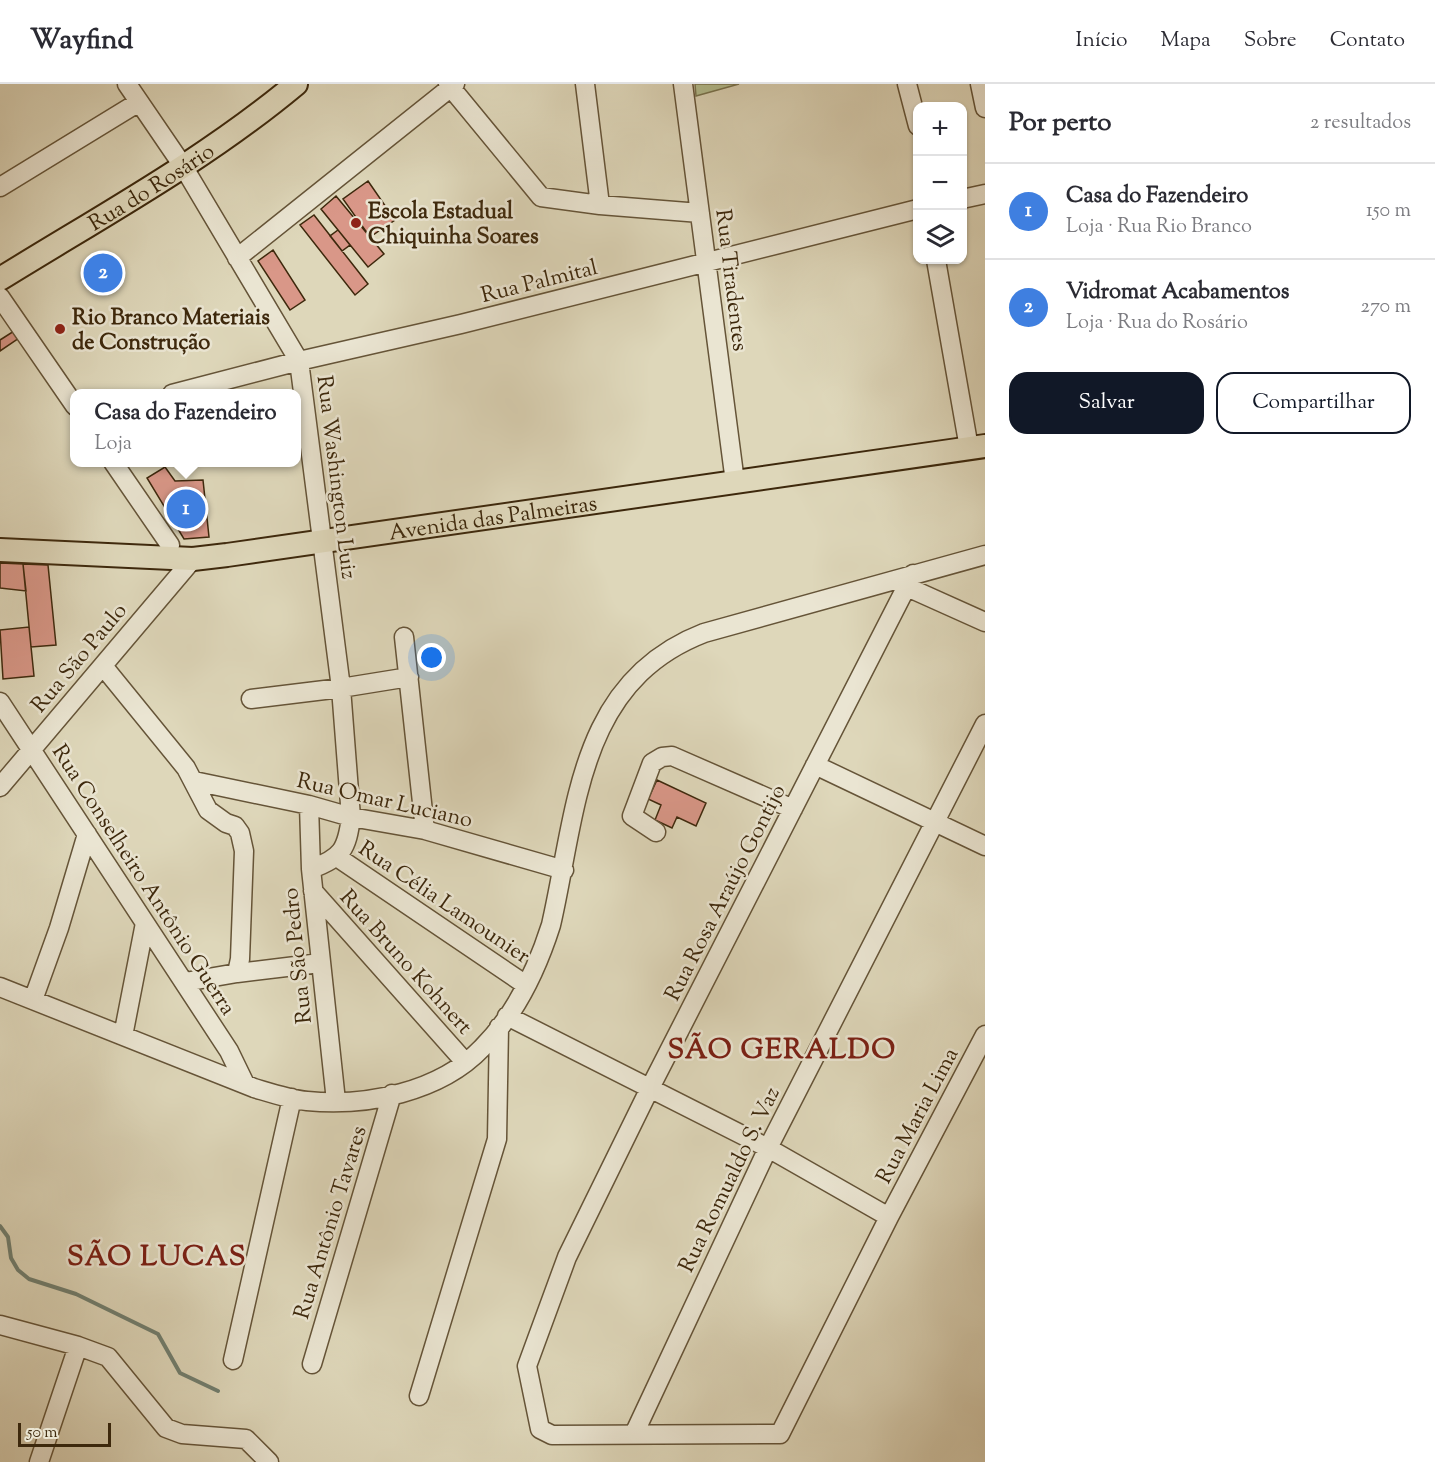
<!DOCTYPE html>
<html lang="pt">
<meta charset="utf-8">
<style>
:root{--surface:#fff;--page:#f7f7f7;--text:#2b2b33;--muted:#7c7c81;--line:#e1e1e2;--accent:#111827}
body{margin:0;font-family:"Sorts Mill Goudy",serif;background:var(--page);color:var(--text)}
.controls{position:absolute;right:18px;top:18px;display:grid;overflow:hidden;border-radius:12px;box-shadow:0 2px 4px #0004}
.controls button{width:54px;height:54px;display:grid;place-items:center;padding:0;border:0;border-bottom:2px solid var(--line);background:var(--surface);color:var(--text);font:30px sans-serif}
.scale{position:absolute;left:18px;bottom:15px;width:93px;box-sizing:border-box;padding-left:6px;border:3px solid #3d280c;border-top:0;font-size:16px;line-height:21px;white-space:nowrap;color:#3d280c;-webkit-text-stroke:4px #eae5d2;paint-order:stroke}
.you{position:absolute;left:432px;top:574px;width:21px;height:21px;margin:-15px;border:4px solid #fff;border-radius:50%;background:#1a73e8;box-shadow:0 0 0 9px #1a73e833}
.badge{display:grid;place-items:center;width:39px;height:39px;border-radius:50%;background:var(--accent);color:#fff;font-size:20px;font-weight:700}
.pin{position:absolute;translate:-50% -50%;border:3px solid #fff;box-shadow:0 2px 6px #0006}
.popup{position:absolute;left:70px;top:305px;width:231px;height:78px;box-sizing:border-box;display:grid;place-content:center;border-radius:12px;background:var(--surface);filter:drop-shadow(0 2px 4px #0005);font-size:20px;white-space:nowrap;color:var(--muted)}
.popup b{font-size:22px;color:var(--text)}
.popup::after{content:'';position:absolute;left:50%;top:100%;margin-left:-12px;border:12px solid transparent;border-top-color:var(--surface)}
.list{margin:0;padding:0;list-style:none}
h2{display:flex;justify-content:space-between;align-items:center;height:78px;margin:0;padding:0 24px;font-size:26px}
h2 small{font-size:20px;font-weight:400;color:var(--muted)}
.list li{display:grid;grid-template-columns:39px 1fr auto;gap:18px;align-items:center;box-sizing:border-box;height:96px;padding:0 24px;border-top:2px solid var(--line)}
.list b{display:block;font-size:22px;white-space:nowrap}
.list p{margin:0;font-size:20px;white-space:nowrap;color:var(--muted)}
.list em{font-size:20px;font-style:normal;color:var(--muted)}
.actions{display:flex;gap:12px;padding:18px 24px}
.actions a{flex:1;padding:14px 0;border:2px solid var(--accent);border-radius:18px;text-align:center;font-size:21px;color:var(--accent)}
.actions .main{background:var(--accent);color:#fff}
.icon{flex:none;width:33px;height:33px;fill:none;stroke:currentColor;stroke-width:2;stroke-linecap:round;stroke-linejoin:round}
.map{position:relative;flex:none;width:985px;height:1378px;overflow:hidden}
header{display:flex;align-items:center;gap:36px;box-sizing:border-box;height:84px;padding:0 30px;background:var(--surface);border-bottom:2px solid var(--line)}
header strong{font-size:28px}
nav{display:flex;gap:33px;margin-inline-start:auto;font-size:21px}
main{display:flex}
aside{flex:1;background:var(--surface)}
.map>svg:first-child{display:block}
.green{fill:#b3be8f;stroke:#78734e;stroke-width:1.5}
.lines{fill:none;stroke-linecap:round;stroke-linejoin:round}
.stream{stroke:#717f70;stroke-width:4}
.building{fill:#d99788;stroke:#3d280c;stroke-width:1.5}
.minor-casing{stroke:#655438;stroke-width:21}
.major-casing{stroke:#3d280c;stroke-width:26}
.minor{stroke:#eae5d2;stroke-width:18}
.major{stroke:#ded7ba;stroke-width:22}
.poi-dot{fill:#8f2418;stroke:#eae5d2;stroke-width:2}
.labels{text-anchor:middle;stroke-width:5;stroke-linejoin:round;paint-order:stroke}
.street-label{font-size:22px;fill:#3d280c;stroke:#eae5d2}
.poi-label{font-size:22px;font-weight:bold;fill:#3d280c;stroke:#eae5d2;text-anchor:start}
.district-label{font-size:28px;font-weight:bold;letter-spacing:1.5px;fill:#7a1f14;stroke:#eae5d2}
</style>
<header>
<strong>Wayfind</strong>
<nav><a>Início</a><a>Mapa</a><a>Sobre</a><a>Contato</a></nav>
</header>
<main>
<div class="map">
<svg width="985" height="1378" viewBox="0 0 985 1378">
<rect width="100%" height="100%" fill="#ded7ba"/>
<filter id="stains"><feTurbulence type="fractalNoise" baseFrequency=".00333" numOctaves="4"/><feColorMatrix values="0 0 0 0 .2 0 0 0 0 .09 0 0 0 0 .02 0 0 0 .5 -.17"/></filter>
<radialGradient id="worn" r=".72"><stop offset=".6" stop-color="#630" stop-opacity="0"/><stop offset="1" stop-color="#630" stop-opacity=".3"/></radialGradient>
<path class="green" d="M695 0H739L696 12Z"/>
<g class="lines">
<path class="stream" d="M0 1142 8 1153 11 1174 18 1186 29 1195 76 1210 158 1250 180 1289 218 1307"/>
</g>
<path class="building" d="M368 97 395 136 370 153 343 115Z
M336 112 384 170 368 183 321 125Z
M314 131 368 200 355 211 300 141Z
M338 146 350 161 342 167 330 152Z
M273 166 305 216 290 226 258 177Z
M14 247 19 254 0 267V256Z
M165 383 175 397 203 396 209 453 184 455 147 394Z
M0 479 23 480 26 507 0 504Z
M23 480 48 481 56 561 31 563Z
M29 543 34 592 3 595 0 546Z
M657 696 706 719 696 742 677 733 672 744 655 736 661 721 648 715Z"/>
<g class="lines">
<g class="minor-casing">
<path id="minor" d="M127 0 183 82 299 277 341 604 351 733C347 765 342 774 311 785
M448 0 541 113 600 121 700 129
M585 0 600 121
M683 0 735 398
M907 0 918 42
M980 0 985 24
M0 103 139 18
M962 115 985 110
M237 174 455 0
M936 176 969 364
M0 213 75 322
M172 310 299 277 461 240 918 125
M113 378 170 461
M913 490 649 1006 567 1173 527 1282 540 1345 552 1351 780 1350 889 1133 985 951
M907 503 985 538
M404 553 425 746
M103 582 186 684 208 726 226 739 235 742 240 749 244 767 240 875 237 889
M251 615 341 604 409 593
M0 618 229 967 245 1000
M815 681 985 762
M194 697 309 721 351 733 425 746 564 786
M0 703 193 475
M309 721 311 785 336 1017
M656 748 632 732 652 679 662 673 672 672 793 725
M337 773 526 901
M313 807 465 978
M185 898 237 889 320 879
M0 903 254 1004C271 1009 289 1015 307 1017 366 1023 440 1008 482 964 515 931 537 885 551 841 577 728 577 598 704 549L985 471
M33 916 59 844 87 750
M507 932 768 1064 889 1133
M123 952 145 839
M0 1241 78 1262 108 1273 166 1344 182 1350 246 1355 269 1378
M233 1276 292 1014
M312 1280 392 1010
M419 1312 497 1055 499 943
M634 1350 768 1064 985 640
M39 1378 78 1262"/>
</g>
<g class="major-casing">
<g id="major">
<path id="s1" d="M0 195C100 133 205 76 296 0"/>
<path id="s2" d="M0 466 193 475 227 471 985 362"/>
</g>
</g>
<use href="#minor" class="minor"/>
<use href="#major" class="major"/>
</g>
<g class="poi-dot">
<circle cx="356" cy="139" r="6"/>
<circle cx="60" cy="245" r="6"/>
</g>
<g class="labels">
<g class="street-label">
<text dy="8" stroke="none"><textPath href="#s1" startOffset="177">Rua do Rosário</textPath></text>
<text transform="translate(539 196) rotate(-14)" y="8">Rua Palmital</text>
<text transform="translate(733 196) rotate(83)" y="8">Rua Tiradentes</text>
<text transform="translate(338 393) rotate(83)" y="8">Rua Washington Luiz</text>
<text dy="8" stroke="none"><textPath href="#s2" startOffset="496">Avenida das Palmeiras</textPath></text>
<text transform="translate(78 573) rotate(-50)" y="8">Rua São Paulo</text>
<text transform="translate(385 715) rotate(13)" y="8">Rua Omar Luciano</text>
<text transform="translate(145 795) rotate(57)" y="8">Rua Conselheiro Antônio Guerra</text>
<text transform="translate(724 808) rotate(-63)" y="8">Rua Rosa Araújo Gontijo</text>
<text transform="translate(445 817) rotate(34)" y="8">Rua Célia Lamounier</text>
<text transform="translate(296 872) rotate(-96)" y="8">Rua São Pedro</text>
<text transform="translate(407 877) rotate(48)" y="8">Rua Bruno Kohnert</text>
<text transform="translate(916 1031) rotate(-62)" y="8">Rua Maria Lima</text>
<text transform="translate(728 1095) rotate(-64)" y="8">Rua Romualdo S. Vaz</text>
<text transform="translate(329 1138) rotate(-73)" y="8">Rua Antônio Tavares</text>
</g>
<g class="poi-label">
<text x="368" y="134">Escola Estadual<tspan x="368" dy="25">Chiquinha Soares</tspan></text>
<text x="72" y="240">Rio Branco Materiais<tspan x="72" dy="25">de Construção</tspan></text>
</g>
<g class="district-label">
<text x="782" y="974">SÃO GERALDO</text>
<text x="157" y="1181">SÃO LUCAS</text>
</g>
</g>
<rect width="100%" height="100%" filter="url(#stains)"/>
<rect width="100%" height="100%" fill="url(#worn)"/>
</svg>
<div class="controls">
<button>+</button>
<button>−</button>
<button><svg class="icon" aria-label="layers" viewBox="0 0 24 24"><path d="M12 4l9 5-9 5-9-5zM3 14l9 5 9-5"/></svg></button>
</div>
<div class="scale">50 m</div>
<div class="you"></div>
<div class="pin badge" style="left:186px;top:425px;background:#3f7fe0">1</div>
<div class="popup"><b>Casa do Fazendeiro</b>Loja</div>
<div class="pin badge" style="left:103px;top:189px;background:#3f7fe0">2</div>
</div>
<aside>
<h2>Por perto<small>2 resultados</small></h2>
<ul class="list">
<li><span class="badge" style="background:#3f7fe0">1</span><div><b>Casa do Fazendeiro</b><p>Loja · Rua Rio Branco</p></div><em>150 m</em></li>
<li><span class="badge" style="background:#3f7fe0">2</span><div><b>Vidromat Acabamentos</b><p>Loja · Rua do Rosário</p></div><em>270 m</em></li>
</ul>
<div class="actions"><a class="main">Salvar</a><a>Compartilhar</a></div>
</aside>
</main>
